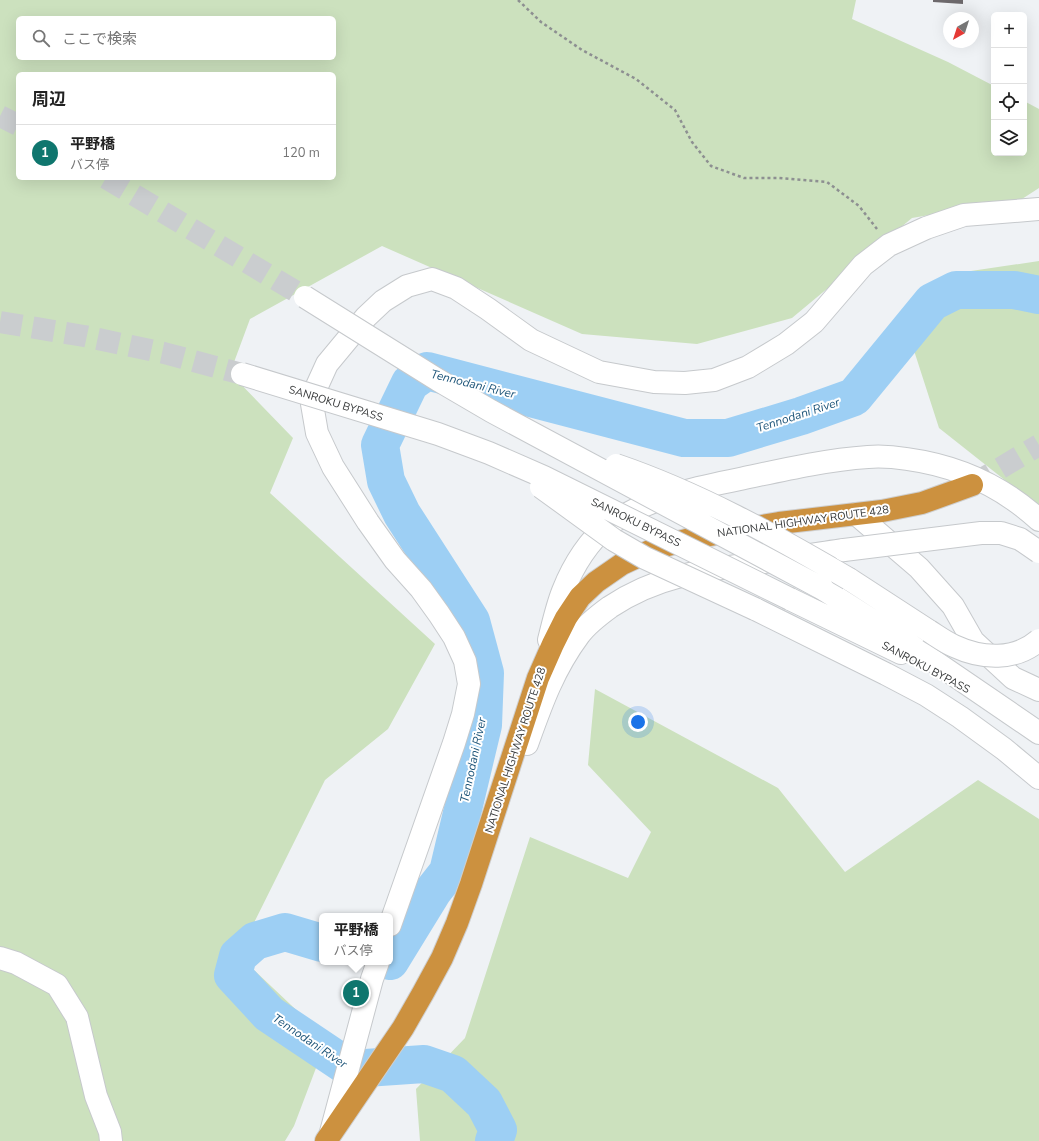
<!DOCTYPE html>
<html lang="ja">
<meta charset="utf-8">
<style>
:root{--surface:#fff;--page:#f6f6f6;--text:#222;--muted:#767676;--line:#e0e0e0;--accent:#0f766e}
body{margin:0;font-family:"Nunito Sans","Noto Sans JP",sans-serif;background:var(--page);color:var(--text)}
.controls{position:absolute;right:12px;top:12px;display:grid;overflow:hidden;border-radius:6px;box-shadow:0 4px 16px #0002}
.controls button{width:36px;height:36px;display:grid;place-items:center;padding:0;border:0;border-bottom:1px solid var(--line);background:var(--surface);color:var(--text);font:20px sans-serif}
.compass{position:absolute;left:943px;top:12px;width:36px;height:36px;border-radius:50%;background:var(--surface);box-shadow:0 4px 16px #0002;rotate:219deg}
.you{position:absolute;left:638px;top:722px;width:14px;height:14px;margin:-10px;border:3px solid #fff;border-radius:50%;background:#1a73e8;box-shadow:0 0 0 6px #1a73e833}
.badge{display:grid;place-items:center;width:26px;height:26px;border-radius:50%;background:var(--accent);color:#fff;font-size:13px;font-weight:700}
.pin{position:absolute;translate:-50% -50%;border:2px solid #fff;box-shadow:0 1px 4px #0006}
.popup{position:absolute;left:319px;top:913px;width:74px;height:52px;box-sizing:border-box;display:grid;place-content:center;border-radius:6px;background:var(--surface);filter:drop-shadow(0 1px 3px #0005);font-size:13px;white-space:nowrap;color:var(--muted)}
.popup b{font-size:15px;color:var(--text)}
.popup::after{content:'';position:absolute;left:50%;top:100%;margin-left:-8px;border:8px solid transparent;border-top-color:var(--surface)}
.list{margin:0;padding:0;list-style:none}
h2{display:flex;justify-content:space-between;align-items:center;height:52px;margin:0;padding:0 16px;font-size:17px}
h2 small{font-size:13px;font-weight:400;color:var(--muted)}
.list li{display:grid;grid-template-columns:26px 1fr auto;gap:12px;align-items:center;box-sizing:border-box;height:56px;padding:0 16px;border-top:1px solid var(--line)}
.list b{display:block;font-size:15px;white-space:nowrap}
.list p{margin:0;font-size:13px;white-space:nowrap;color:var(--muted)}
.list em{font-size:13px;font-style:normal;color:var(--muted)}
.icon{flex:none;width:22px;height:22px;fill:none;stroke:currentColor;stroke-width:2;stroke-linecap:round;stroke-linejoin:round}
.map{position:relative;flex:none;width:1039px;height:1141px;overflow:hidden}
.search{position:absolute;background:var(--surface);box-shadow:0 4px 16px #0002;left:16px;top:16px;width:320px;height:44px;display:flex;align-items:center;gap:10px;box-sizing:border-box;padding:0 14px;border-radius:6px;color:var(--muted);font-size:15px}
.panel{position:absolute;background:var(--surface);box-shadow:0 4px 16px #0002;left:16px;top:72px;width:320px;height:108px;border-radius:6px}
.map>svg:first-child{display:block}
.green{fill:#cce1be;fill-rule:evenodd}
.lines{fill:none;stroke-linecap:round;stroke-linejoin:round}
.river{stroke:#9dcff4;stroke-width:38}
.building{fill:#6d696c}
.minor-tunnel{stroke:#cacdcf;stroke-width:22;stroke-dasharray:22 11;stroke-linecap:butt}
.highway-tunnel{stroke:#cacdcf;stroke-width:22;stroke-dasharray:22 11;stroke-linecap:butt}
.minor-casing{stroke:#c6c9cc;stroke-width:24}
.highway-casing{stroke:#cfcfcf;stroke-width:24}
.path{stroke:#8d8f91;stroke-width:2.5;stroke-dasharray:3 3;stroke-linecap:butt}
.minor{stroke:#fff;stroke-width:22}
.highway{stroke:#cc913f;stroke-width:22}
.minor-bridge-casing{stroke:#c6c9cc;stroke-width:24;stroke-linecap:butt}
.minor-bridge{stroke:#fff;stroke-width:22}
.labels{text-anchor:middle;stroke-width:4;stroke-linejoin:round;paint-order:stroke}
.street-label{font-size:11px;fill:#363839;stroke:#fff}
.water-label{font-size:12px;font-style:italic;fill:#1e5579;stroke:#fff}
</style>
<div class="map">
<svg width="1039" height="1141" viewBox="0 0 1039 1141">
<rect width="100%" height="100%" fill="#eff2f5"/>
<path class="green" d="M0 0H856L852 19 948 62 994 86V153H1024V101L1039 109V188L1022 199 912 218 792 318 697 344 582 334 382 246 250 319 230 373 293 438 270 493 435 644 388 729 325 780 238 955 327 1039 294 1126 285 1141H0ZM18 18H334V58H18ZM18 74H334V178H18Z
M1039 261V507L939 428 908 332 944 275Z
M595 689 778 788 845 872 978 780 1039 819V1141H420L416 1089 465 1038 530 837 628 878 651 832 588 765Z"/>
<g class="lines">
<path class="river" d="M322 943 285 932 255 941 238 956 233 975 269 1014 351 1069 424 1064 453 1074 484 1103 498 1130 494 1141
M390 961 433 891 448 872 483 725 485 673 471 621 402 514 386 481 380 445 410 383 427 371 684 438H728L801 416 854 397 932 302 956 290H1014L1039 295"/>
</g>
<path class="building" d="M933 0H963V4L933 2Z"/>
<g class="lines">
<path class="minor-tunnel" d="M0 116 18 125
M106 178 305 297
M0 322 84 336 164 353 242 374"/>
<path class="highway-tunnel" d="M972 485 1039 445"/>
<g class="minor-casing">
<path id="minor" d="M856 514 919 568 953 606 973 641 1013 678 1039 690
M849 579 929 631
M823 589 900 638 1039 733
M790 599 901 653
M755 609 886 674 926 695 960 717 1004 749 1039 778
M549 640C553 624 557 606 563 591 573 566 589 541 609 524 614 521 620 518 625 515 661 495 700 487 740 479 782 470 825 460 868 457 881 456 894 457 907 459 958 466 1001 485 1039 520
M527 744C541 705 553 670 579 635 587 624 599 615 610 607 656 576 703 570 757 563 786 559 815 554 844 550
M390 925 454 743 463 714 469 684 465 661 454 637 439 614 421 589 395 560 368 522 333 467 317 433 312 404 317 386 327 364 366 317 383 301 407 286 432 279 456 288 488 309 531 340 599 372 654 382 685 383 714 380 748 367 786 344 814 322 863 265 889 245 926 228 964 215 1039 209
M0 958 16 963 57 985 77 1017 96 1096 110 1132 111 1141
M331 1132 372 979 378 962"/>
</g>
<g class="highway-casing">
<path id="highway" d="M326 1141 403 1028 423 993 442 958 457 923 471 884 538 678 553 644 566 618 580 597 596 582 622 564 654 549 693 538 779 523 882 511 922 503 972 485"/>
</g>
<path class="path" d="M518 0 541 22 582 50 636 79 675 110 692 142 711 166 744 178H779L827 182 859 206 877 229"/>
<use href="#minor" class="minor"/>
<use href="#highway" class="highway"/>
<g class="minor-bridge-casing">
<path id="minor-bridge" d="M305 297 438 380 491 411 823 589
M242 374 438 434 489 453 544 477 790 599
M616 465C698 493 774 535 849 579
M541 487 614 540 645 558 755 609
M844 550 981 533H1001L1020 539 1039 552
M929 631C937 636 945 642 954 646 982 659 1015 661 1039 640"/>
</g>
<use href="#minor-bridge" class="minor-bridge"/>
</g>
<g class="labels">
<g class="street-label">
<text transform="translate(336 403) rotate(17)" y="4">SANROKU BYPASS</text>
<text transform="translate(803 521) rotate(-8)" y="4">NATIONAL HIGHWAY ROUTE 428</text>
<text transform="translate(636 522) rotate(26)" y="4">SANROKU BYPASS</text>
<text transform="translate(926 667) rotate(28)" y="4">SANROKU BYPASS</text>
<text transform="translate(515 750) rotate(-72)" y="4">NATIONAL HIGHWAY ROUTE 428</text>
</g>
<g class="water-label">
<text transform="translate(473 384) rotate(14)" y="4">Tennodani River</text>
<text transform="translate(798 415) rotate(-18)" y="4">Tennodani River</text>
<text transform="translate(473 760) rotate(-78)" y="4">Tennodani River</text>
<text transform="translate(310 1041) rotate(34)" y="4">Tennodani River</text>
</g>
</g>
</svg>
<div class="controls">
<button>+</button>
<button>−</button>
<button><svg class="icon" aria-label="locate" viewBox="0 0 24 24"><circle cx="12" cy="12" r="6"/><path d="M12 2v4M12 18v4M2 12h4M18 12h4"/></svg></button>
<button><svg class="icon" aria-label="layers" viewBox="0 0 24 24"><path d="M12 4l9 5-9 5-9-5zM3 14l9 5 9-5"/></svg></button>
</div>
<svg class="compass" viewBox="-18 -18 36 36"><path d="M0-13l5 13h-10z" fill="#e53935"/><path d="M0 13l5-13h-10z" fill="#767676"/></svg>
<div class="you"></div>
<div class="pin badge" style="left:356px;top:993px">1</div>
<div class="popup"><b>平野橋</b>バス停</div>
<div class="search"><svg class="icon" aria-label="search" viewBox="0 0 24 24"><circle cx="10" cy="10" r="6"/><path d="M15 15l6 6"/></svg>ここで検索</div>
<section class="panel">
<h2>周辺<small></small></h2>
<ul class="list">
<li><span class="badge">1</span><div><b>平野橋</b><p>バス停</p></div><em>120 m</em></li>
</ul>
</section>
</div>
